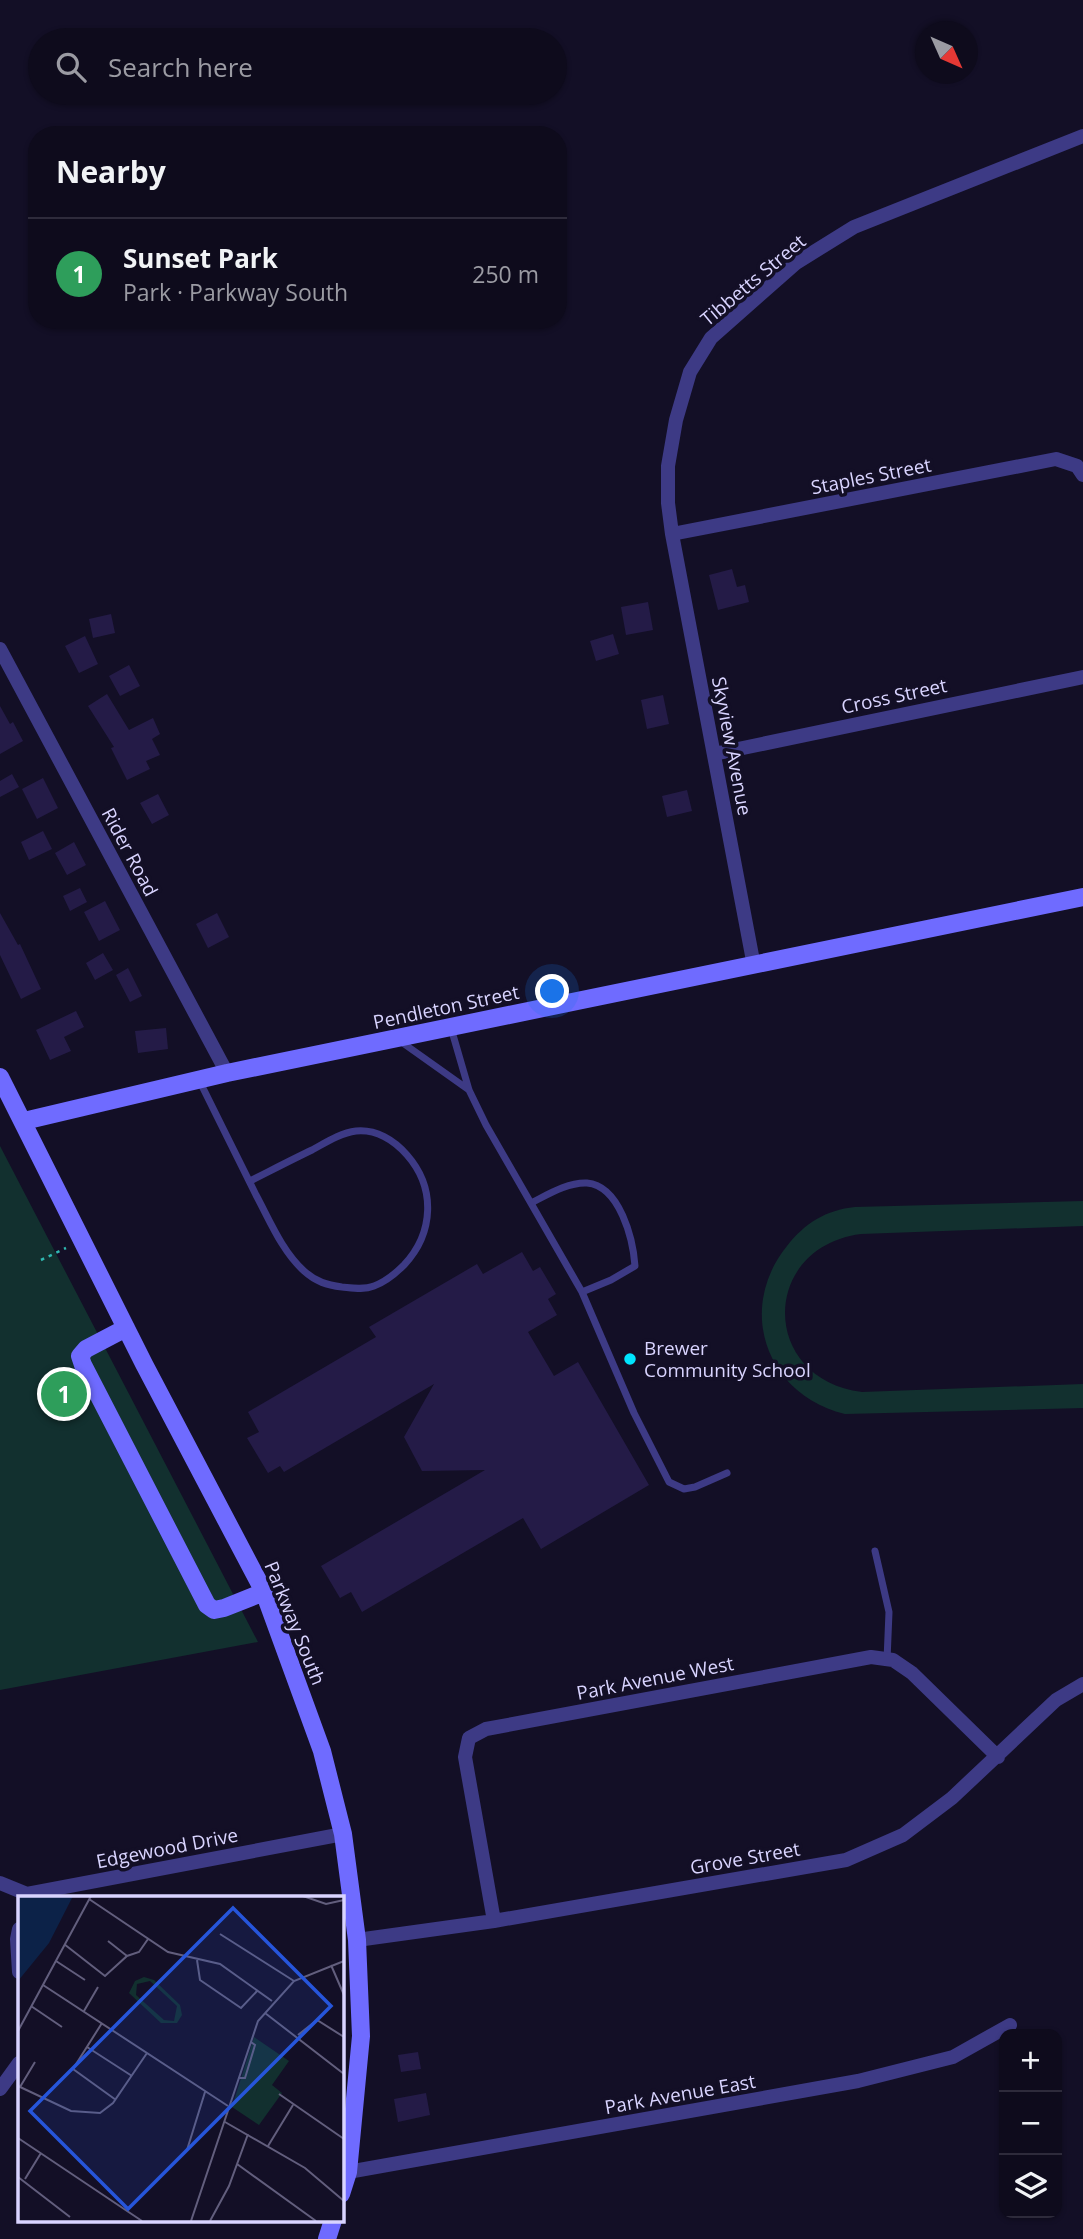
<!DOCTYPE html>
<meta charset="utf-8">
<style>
:root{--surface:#0e0b1c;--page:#1c1929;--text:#f1f3f6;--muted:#9b9ba3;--line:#2e2b3b;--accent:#2563eb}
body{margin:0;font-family:"Open Sans",sans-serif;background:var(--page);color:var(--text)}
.controls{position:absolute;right:21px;bottom:21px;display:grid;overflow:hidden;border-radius:14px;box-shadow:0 2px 5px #0004}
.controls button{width:63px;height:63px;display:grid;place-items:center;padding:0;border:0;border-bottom:2px solid var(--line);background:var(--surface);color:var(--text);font:35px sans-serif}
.compass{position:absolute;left:915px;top:21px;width:63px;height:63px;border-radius:50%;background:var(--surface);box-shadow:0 2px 5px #0004;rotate:135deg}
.you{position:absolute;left:553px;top:992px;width:24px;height:24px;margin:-18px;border:5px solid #fff;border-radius:50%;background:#1a73e8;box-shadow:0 0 0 10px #1a73e833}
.badge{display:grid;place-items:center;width:46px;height:46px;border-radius:50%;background:var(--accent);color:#fff;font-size:23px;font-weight:700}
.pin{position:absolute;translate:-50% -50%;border:4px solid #fff;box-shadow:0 2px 7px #0006}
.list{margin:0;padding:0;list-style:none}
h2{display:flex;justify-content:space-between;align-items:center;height:91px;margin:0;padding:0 28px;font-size:30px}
h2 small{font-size:23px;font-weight:400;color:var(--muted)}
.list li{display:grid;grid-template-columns:46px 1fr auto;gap:21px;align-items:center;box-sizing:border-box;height:112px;padding:0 28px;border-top:2px solid var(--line)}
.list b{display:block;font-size:26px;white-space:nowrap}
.list p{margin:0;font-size:23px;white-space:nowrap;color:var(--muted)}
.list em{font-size:23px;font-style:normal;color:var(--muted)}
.icon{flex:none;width:38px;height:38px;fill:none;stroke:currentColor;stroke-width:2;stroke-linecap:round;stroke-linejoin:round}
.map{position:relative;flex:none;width:1083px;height:2239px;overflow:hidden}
.search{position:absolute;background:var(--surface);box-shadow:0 2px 5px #0004;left:28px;top:28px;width:539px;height:77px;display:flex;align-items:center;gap:18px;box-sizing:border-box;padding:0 24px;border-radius:38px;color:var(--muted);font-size:26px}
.panel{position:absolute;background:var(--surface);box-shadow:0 2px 5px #0004;left:28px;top:126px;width:539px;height:203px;border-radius:28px}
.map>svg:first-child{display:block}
.green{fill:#12302f}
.building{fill:#241b47}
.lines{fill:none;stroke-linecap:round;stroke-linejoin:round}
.path{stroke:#2fb8b0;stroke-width:2.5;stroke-dasharray:3.5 5;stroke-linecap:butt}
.lane{stroke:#3d3a85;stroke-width:7}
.street{stroke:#3d3a85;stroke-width:14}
.secondary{stroke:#6f6bff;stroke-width:18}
.poi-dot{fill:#00e5ff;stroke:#130f26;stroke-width:2.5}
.labels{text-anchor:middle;stroke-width:7;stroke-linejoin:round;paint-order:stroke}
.street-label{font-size:19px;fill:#d9d4ff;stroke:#130f26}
.poi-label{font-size:19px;fill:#d9d4ff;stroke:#130f26;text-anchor:start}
.inset-road{fill:none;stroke:#625e7d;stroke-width:2}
.view{fill:#2655da;fill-opacity:0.15;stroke:#2655da;stroke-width:3.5}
.inset-edge{fill:none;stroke:#d9d4ff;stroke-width:3.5}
</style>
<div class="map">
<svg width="1083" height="2239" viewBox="0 0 1083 2239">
<rect width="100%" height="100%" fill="#130f26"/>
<path class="green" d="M0 1146 258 1642 0 1690Z
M1083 1201V1226L861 1234C760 1247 759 1379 862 1392L1083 1384V1408L845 1414C766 1395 736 1309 787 1246 805 1223 826 1210 855 1207Z"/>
<path class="building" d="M732 569 737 587 745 585 749 602 718 610 709 575Z
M648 602 653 630 626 635 621 607Z
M111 614 115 633 93 638 89 619Z
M613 634 619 654 596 661 590 641Z
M85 636 98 664 79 673 65 646Z
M129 665 140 686 120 696 109 676Z
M107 694 129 730 153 718 160 734 152 739 160 755 146 761 150 769 127 780 111 748 114 747 88 706Z
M663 695 669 724 647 729 641 700Z
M0 706 10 724 13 722 23 741 0 754Z
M12 774 19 787 0 797V781Z
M43 778 58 808 37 819 22 789Z
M687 790 692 811 667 817 662 796Z
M158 794 169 815 152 824 140 803Z
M43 831 52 849 29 860 21 842Z
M74 842 86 865 67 875 55 853Z
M80 888 87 902 70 911 63 896Z
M105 901 120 930 99 941 84 912Z
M0 913 18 945 20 944 41 989 21 999 0 955Z
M217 913 229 937 208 948 196 924Z
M103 953 113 970 95 980 86 963Z
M128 968 142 996 130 1002 116 975Z
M76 1011 84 1027 64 1037 71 1051 50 1060 36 1030Z
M166 1028 168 1049 138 1053 135 1031Z
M522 1252 533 1271 540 1267 556 1294 548 1299 557 1315 528 1332 554 1376 578 1362 649 1485 541 1549 523 1518 362 1612 351 1592 340 1598 321 1566 485 1470 422 1471 404 1437 434 1384 284 1472 280 1466 268 1473 247 1438 259 1432 248 1412 376 1337 369 1327 477 1264 483 1274Z
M418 2052 421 2069 401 2072 398 2055Z
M426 2093 430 2115 398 2122 394 2099Z"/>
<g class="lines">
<path class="path" d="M41 1260 66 1248"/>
<path class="lane" d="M451 1028 469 1090 486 1125 582 1292 634 1413 669 1482 684 1489 695 1487 727 1473
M400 1041 469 1090
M199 1080C218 1118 237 1157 256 1195 270 1221 282 1251 304 1271 316 1282 327 1285 342 1287 353 1288 364 1290 374 1286 385 1282 396 1273 404 1265 434 1233 436 1188 407 1155 394 1140 376 1129 356 1131 340 1133 325 1143 312 1150 291 1160 270 1171 250 1181
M531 1203C547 1195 568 1182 587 1183 620 1186 633 1239 635 1266L611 1280 582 1292
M875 1551 889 1612 887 1660"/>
<path class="street" d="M672 534 1056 459 1077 466 1083 475
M0 649 227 1073
M714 754 1083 677
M754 966 672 534 668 503V466L676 420 690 372 711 338 796 263 854 227 1083 136
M0 1883 27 1894 343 1834
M494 1921 465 1757 469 1738 486 1729 871 1657 893 1660 912 1673 998 1757
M19 1929 17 1939 19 1972
M357 1940 494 1921 846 1860 903 1835 952 1798 1056 1700 1083 1684
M0 2089 19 2063
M348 2172 858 2081 953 2057 1010 2025"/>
<path class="secondary" d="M0 1077 144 1364 264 1592 322 1751 343 1834 357 1940 361 2036 348 2172 341 2194
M24 1121 227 1073 1083 897
M126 1328 86 1349 80 1356 83 1365 207 1605 214 1610 224 1608 264 1592
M327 2239 333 2220"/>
</g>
<circle class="poi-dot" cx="630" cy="1359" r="7"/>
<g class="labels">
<g class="street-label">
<text transform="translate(753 280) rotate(-40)" y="7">Tibbetts Street</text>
<text transform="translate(871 476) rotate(-11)" y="7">Staples Street</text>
<text transform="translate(894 696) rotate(-12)" y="7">Cross Street</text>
<text transform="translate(732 746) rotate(79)" y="7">Skyview Avenue</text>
<text transform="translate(130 852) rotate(62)" y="7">Rider Road</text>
<text transform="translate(446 1007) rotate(-12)" y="7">Pendleton Street</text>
<text transform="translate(295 1623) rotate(68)" y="7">Parkway South</text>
<text transform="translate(655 1678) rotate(-11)" y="7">Park Avenue West</text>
<text transform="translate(167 1848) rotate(-11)" y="7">Edgewood Drive</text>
<text transform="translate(745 1858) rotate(-10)" y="7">Grove Street</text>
<text transform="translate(680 2094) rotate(-10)" y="7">Park Avenue East</text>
</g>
<g class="poi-label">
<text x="644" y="1355">Brewer<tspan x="644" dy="22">Community School</tspan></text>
</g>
</g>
<g transform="translate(18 1896)">
<rect width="326" height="326" fill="#130f26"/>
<path d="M126 81 136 84 162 109 164 119 159 127H143L111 97 117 85ZM132 85 159 110 156 125 146 124 118 99 119 88ZM236 141 271 165 254 189 264 197 241 229 214 211Z" fill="#12302f" fill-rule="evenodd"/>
<path d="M0 0H55L31 47 0 85Z" fill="#0c2248"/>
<path class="inset-road" d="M285 0 308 8 326 4M71 3 150 56 202 68 254 105M202 38 276 85M90 45 109 60M46 48 87 80 109 60 121 56 130 43M179 64 182 84 223 112 240 94M38 65 67 84M313 69 326 99M25 89 210 210M13 110 44 131M66 115 80 91M247 117 326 178M84 127 55 173 98 204M0 135 73 0M280 139 299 124 326 141M69 151 114 180M220 182H227L237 149 233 146M0 190 53 215 82 217 95 207 129 157M2 191 17 166M261 198 326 243M207 226 287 272 326 305M0 242 124 325M250 250 275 209M169 254 187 196M219 268 298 325M0 281 52 321M7 283 23 257M173 325 240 125 276 85 326 65M192 325 211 290 230 238"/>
<path class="view" d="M215 12 313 110 110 313 12 215Z"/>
<rect width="326" height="326" class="inset-edge"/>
</g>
</svg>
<div class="controls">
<button>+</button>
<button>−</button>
<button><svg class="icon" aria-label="layers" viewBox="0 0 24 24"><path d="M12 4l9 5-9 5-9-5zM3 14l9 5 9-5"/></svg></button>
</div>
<svg class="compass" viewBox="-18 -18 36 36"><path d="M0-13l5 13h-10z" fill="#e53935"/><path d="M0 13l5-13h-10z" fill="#9b9ba3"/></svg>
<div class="you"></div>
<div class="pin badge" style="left:64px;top:1394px;background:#2e9e5b">1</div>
<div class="search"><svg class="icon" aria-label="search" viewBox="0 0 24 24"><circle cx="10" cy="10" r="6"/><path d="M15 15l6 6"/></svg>Search here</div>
<section class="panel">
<h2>Nearby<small></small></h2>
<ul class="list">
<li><span class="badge" style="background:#2e9e5b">1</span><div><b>Sunset Park</b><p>Park · Parkway South</p></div><em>250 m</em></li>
</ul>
</section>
</div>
